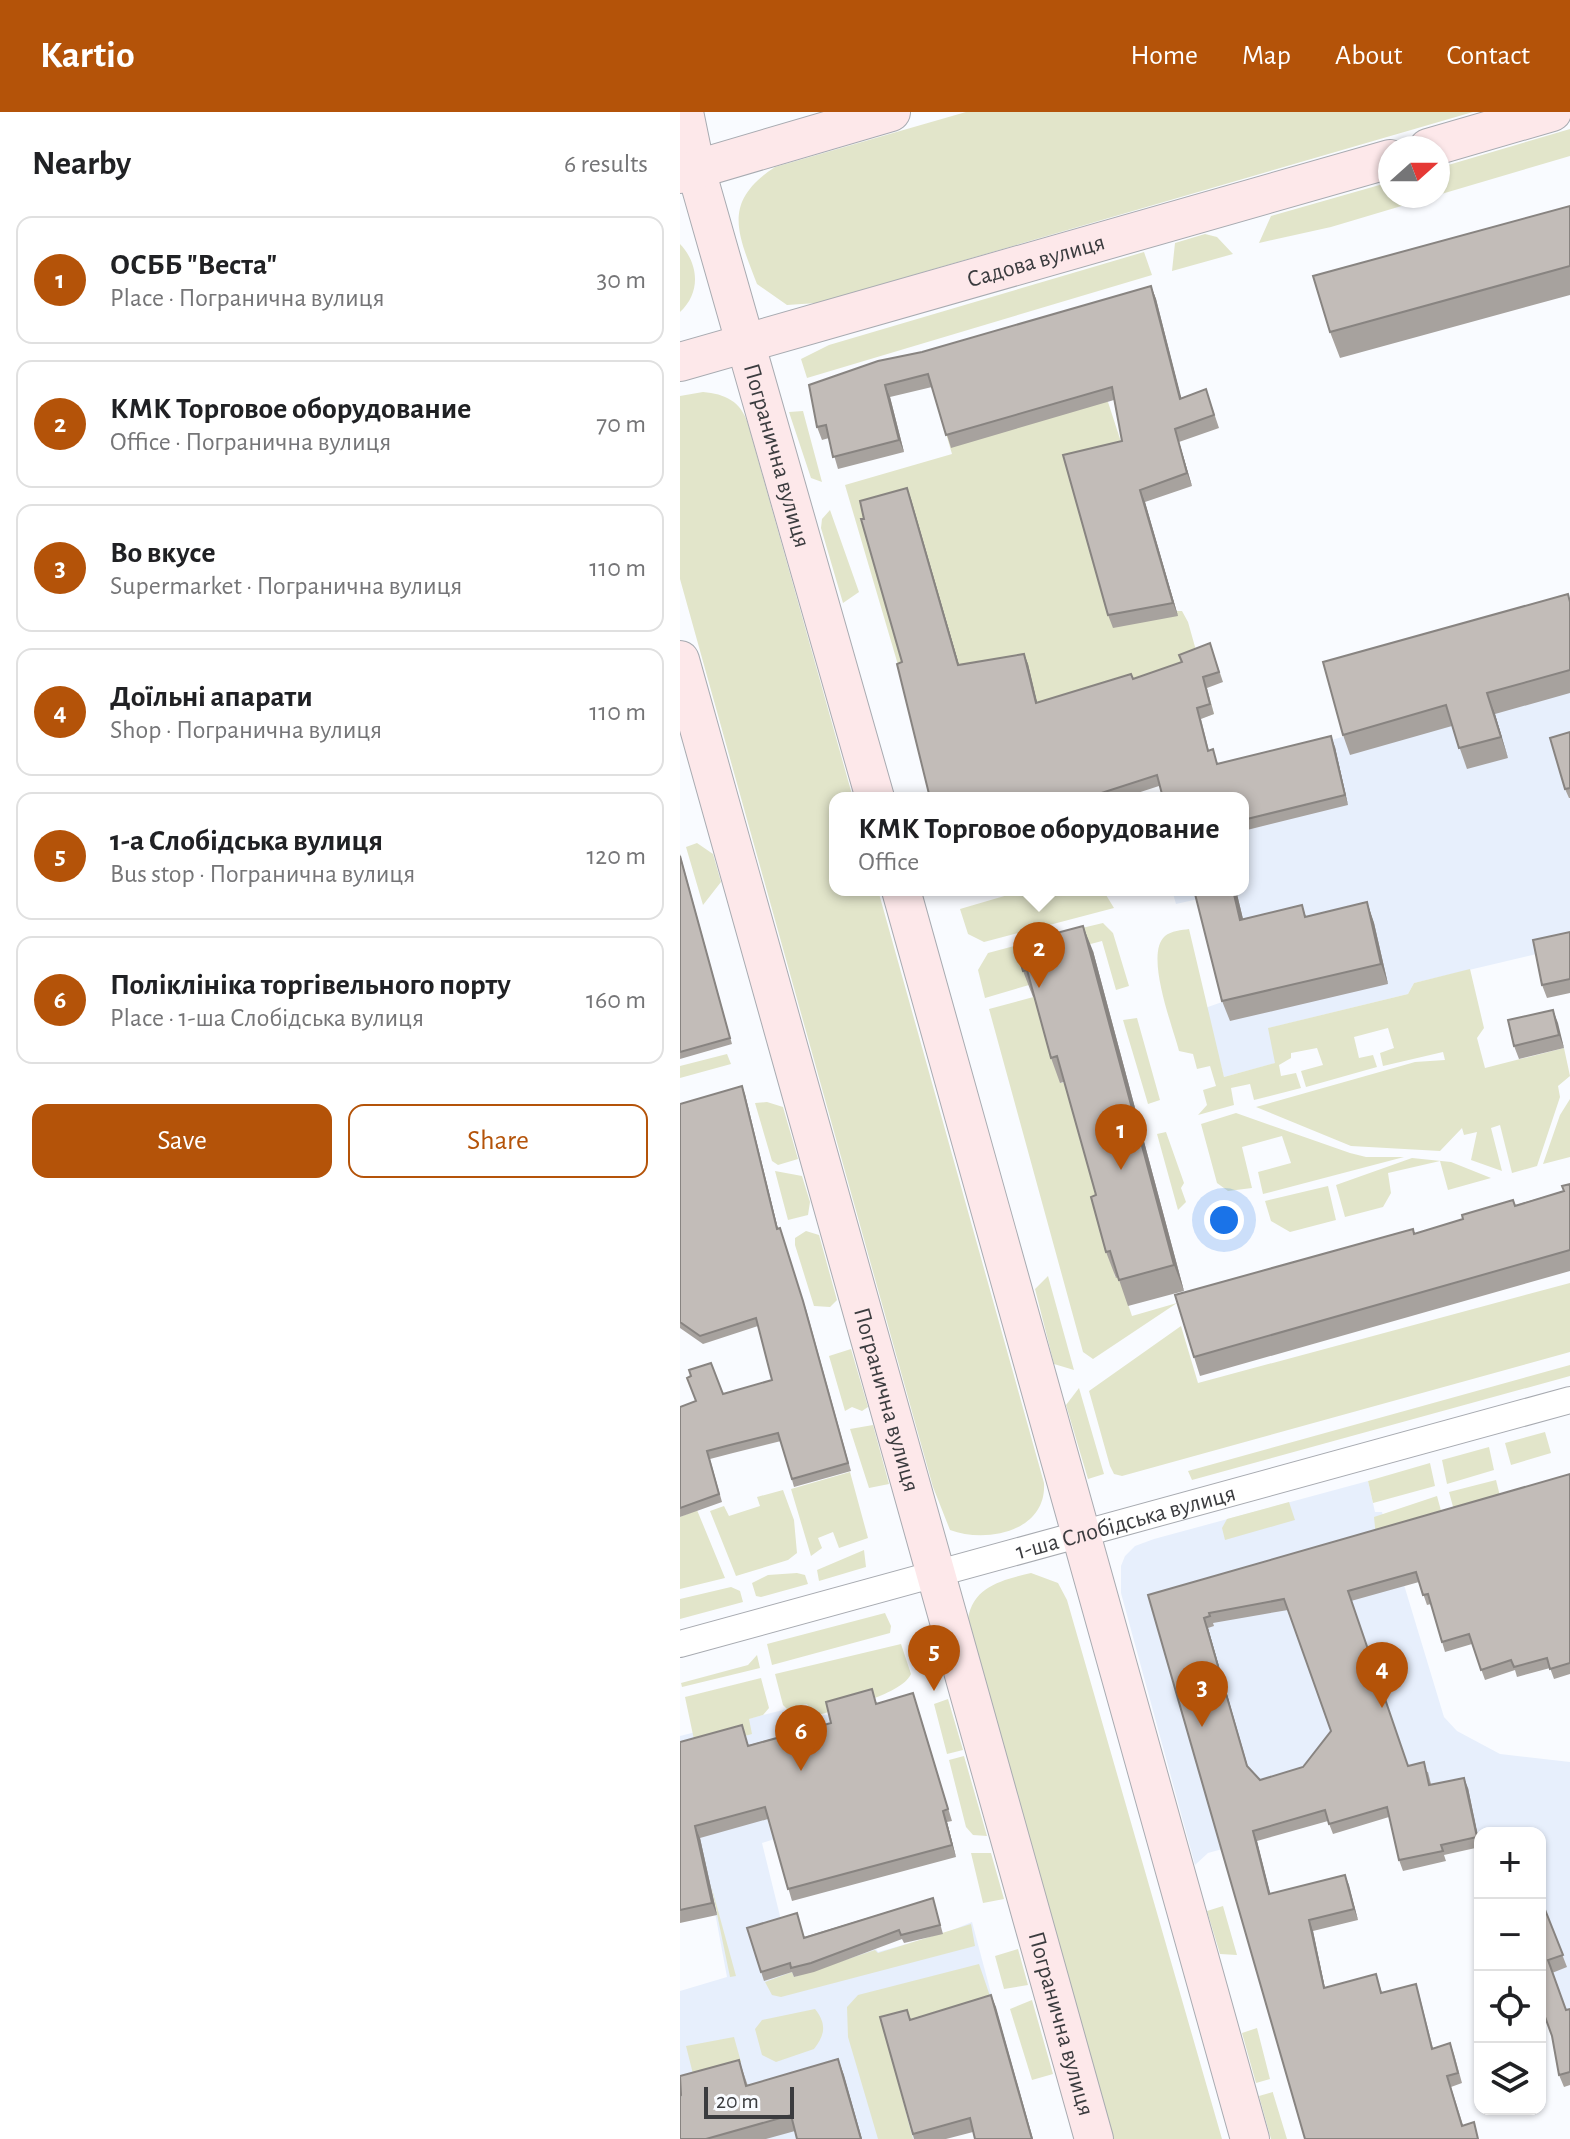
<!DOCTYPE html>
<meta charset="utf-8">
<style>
:root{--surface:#fff;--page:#f2f2f2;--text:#202124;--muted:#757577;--line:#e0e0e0;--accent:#b45309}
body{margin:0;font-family:"Alegreya Sans",sans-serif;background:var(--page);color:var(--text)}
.controls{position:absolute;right:24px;bottom:24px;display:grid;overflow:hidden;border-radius:16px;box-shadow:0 2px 6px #0004}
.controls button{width:72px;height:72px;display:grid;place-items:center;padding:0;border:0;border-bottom:2px solid var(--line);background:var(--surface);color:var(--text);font:40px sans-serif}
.compass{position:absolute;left:698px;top:24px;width:72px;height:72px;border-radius:50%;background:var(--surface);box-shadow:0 2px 6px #0004;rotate:69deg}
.scale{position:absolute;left:24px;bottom:20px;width:90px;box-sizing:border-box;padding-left:8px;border:4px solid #3b3c3f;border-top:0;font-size:22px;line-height:28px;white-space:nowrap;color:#3b3c3f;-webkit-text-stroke:6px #f9fbff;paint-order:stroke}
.you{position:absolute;left:544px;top:1108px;width:28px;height:28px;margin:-20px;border:6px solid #fff;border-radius:50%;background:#1a73e8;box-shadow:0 0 0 12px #1a73e833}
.badge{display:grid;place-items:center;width:52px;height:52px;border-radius:50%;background:var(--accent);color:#fff;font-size:26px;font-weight:700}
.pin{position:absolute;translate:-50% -66px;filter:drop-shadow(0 2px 4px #0008)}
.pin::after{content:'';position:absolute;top:42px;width:28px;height:24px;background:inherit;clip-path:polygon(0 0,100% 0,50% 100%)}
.popup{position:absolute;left:149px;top:680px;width:420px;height:104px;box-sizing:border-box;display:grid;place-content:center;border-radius:16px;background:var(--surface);filter:drop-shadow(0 2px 6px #0005);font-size:26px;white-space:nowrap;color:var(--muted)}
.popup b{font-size:30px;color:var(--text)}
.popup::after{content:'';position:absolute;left:50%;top:100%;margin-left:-16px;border:16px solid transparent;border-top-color:var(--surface)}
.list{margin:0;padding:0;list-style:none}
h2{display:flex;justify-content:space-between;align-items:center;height:104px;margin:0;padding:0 32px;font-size:34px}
h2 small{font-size:26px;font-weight:400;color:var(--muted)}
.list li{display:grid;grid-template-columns:52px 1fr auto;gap:24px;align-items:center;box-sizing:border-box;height:128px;margin:0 16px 16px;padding:0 16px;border:2px solid var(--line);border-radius:16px}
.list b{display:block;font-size:30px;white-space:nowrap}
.list p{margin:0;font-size:26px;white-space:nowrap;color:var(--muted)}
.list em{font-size:26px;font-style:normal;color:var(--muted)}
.actions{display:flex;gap:16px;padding:24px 32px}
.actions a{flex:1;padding:18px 0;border:2px solid var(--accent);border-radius:16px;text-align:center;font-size:28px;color:var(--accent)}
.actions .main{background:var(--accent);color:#fff}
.icon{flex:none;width:44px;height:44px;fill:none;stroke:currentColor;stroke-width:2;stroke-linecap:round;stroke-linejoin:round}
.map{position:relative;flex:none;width:890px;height:2027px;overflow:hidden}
header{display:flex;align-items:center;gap:48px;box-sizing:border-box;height:112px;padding:0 40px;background:var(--accent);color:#fff}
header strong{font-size:38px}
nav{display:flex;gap:44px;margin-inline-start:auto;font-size:28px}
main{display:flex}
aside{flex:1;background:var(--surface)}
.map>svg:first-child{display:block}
.built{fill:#e7effc}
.green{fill:#e2e5ca}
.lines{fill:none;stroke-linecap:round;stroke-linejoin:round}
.street-casing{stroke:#a8abb1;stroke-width:28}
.secondary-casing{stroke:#a8abb1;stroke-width:40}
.street{stroke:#fff;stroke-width:26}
.secondary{stroke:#fde8ea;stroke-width:38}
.wall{fill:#a7a29e;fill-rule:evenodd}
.shaded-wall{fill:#888481}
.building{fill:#c2bcb8;stroke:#888481;stroke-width:2;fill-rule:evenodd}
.labels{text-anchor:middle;stroke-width:8;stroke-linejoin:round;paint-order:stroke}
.street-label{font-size:24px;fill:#3b3c3f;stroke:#f9fbff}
</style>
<header>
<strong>Kartio</strong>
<nav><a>Home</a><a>Map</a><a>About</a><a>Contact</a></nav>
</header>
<main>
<aside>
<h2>Nearby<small>6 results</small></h2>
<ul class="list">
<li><span class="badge">1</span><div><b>ОСББ &quot;Веста&quot;</b><p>Place · Погранична вулиця</p></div><em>30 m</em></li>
<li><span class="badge">2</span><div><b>КМК Торговое оборудование</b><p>Office · Погранична вулиця</p></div><em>70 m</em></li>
<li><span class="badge">3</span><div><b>Во вкусе</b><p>Supermarket · Погранична вулиця</p></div><em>110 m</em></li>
<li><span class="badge">4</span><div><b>Доїльні апарати</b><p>Shop · Погранична вулиця</p></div><em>110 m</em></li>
<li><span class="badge">5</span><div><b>1-а Слобідська вулиця</b><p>Bus stop · Погранична вулиця</p></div><em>120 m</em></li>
<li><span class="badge">6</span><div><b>Поліклініка торгівельного порту</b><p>Place · 1-ша Слобідська вулиця</p></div><em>160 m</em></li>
</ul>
<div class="actions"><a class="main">Save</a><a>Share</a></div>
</aside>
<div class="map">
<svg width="890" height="2027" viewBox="0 0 890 2027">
<rect width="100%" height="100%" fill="#f9fbff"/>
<path class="built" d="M890 504V834L734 871 728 882 589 916 596 951 544 965 525 896 545 889 518 787 496 792 492 778H563V686L470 684 665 624 650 571Z
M688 1369 695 1400H702L764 1605 777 1619 820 1642 890 1650V1951L860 1892V1721H800V1731L787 1676 680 1699 528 1741 515 1753 441 1481V1454L445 1444 455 1434 474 1427Z
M127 1592 132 1605 151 1602 165 1705 82 1731 115 1865 196 1837 198 1840 263 1822 292 1810 312 1885 228 2002 234 2027H0V1879L47 1865 28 1763 0 1659V1624Z"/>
<path class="green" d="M286 0H793L137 191 107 193 77 172C57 120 42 90 95 55Z
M890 17V44L758 83V56Z
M710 70V84H755L651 115 579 131 591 104Z
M525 122 537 125 553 142 492 159 495 131Z
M0 132C19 152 21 181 0 200Z
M464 140 472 163 127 266 121 247 149 233Z
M246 253 428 290 496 499H502L508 510 534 602 504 612 419 616 221 563 165 373 272 342Z
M23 280C45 282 61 289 68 312L173 686H155V778H198L364 1371C367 1419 307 1432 270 1418L253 1375 0 467V284Z
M123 299 142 370 131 366 109 300Z
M150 398 179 480 163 491 141 416 142 407Z
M17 731 33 742 41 770 23 793 6 735Z
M345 778H423L434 796 304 830 288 822 280 797Z
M423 811 433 821 449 874 436 878 422 829 361 845 364 825Z
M509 817 544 965 595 951 588 916 728 882 734 871 790 857 804 916 797 926 805 956 884 936 890 964 878 974 880 985 857 1054 832 1061 820 1013 811 1016 822 1059 791 1048 797 1020 784 1023 782 1016 760 1039 671 1034 576 995 735 950 765 948 763 940 703 954 700 941 714 936 708 916 674 925 679 946 693 943 697 955 626 975 621 959 643 953 637 936 611 941V946L599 953 601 964 616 961 621 976 574 988 570 972 551 976 554 993 518 1003 527 993 523 978 536 974 530 954 517 957 513 942 499 939C493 915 464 842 485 824 491 819 502 818 509 817Z
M342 832 349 873 305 886 298 858 308 841Z
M357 884 381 971 386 970 425 1109 435 1165H439L452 1204 497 1191 413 1247 403 1240 309 897Z
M457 906 480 988 468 992 443 908Z
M47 942 51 952 0 966V954Z
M890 987V1045L863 1052 880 1003Z
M87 990 103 995 118 1047 98 1053 92 1049 75 991Z
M556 1001 670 1041 686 1045H724L583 1082 578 1060 611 1051 602 1024 562 1035 572 1076 548 1079 537 1071 521 1012Z
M486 1020 504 1071 501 1076 506 1090 498 1098 477 1022Z
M732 1046 771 1050 811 1066 768 1078 760 1049 708 1061 711 1081 703 1095 665 1105 656 1073Z
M95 1059 122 1064 130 1090 128 1103 108 1108Z
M648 1074 656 1108 610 1120 591 1109 585 1089Z
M126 1119 139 1123 157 1188 150 1195 134 1194 115 1133V1126Z
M368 1164 394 1258 374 1252 355 1177Z
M890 1171V1240L442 1364 434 1362 430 1354 409 1279 501 1214 518 1271Z
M171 1237 188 1295 182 1299 172 1295 165 1299 149 1244Z
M890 1253V1264L512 1368 508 1359Z
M399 1276 424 1362 408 1367 386 1293Z
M193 1313 209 1372 189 1376 170 1317Z
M865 1320 871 1341 831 1353 825 1331Z
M809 1335 814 1358 767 1372 762 1348Z
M750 1351 755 1374 693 1391 688 1369Z
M170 1360 188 1426 159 1436 153 1420 138 1426 142 1436 131 1444 111 1377Z
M816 1368 821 1388 775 1402 769 1380Z
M103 1378 114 1408 117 1441 108 1448 56 1464 30 1399 44 1394 49 1404 80 1394 77 1385Z
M757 1384 763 1406 696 1425 694 1405Z
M609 1390 615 1408 545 1428 542 1416 547 1407Z
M17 1398 45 1466 0 1477V1405Z
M184 1438 186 1455 139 1469 137 1458Z
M117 1461 125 1463 128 1472 81 1485 76 1484 72 1471 88 1463Z
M351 1461 378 1471 387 1488 542 2027H431L288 1507C293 1474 323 1468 351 1461Z
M51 1475 60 1479 63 1490 0 1507V1487Z
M205 1501 211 1514 210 1521 92 1553 87 1532Z
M221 1532 231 1562C221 1584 154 1598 131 1605L127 1592 107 1597 103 1593 95 1562Z
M77 1543 80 1556 2 1575 1 1571 68 1553Z
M81 1566 89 1596 83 1603 69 1607 72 1622 16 1637 5 1585Z
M268 1587 283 1638 267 1642 254 1592Z
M284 1644 307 1724 293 1723 286 1715 269 1648Z
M291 1741H311L324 1787 303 1791Z
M31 1773 56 1864 50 1865Z
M543 1794 557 1843 540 1842 527 1799Z
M291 1812 295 1834 101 1885 92 1883 85 1870 112 1860 114 1865 195 1838 198 1841Z
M338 1837 348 1873 324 1877 315 1844Z
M299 1852 310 1884 204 1917 233 2027H198L168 1925 167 1895 178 1883Z
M352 1888 373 1962 352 1968 330 1897Z
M135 1897C147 1912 145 1923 134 1937L96 1950 82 1943 75 1917 82 1908Z
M577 1916 590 1967 576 1971 562 1921Z
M54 1925 61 1950 13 1962 6 1934Z
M593 1980V1981L607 2027H591L579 1984Z"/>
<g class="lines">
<g class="street-casing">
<g id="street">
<path id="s1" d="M0 1532 890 1288"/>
</g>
</g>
<g class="secondary-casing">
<g id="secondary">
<path id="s2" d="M4 0 16 58 195 686"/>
<path d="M748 36 872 0"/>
<path d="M0 62 211 0"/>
<path id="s3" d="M0 250 710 47"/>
<path id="s4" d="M0 548 414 2027"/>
<path d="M221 778 570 2027"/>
</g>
</g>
<use href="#street" class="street"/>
<use href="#secondary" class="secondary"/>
</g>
<path class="wall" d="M890 94V183L660 246 650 220Z
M471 174 476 187 501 286 526 277 539 316 499 330 512 374 465 390 498 504 433 516 428 503 442 329 434 288 271 336 252 275 210 285 224 340 158 357 149 326 142 328 137 315 242 240Z
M227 376 279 553 344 542 348 552 357 591 453 567 502 550 530 531 543 570 527 576 534 602 521 607 529 639 538 652 655 635 668 693 563 719V686L479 674 442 686H250L222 550 184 407Z
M890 488V581L815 602 828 646 787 657 772 614 670 643 663 623Z
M890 620V686H889L885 677Z
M0 742 52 932 0 947Z
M556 778 563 807 622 793 626 805 687 790 694 811 708 872 550 909 542 889Z
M890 820V881L867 886 862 873Z
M413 839 504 1179 448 1194 438 1165 436 1166 426 1140 416 1083 384 970 380 971 371 946 354 885H353L343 859Z
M873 898 884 936 839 947 834 934Z
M62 974 98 1117 126 1197 171 1359 114 1375 101 1329 53 1341 30 1347 42 1390 0 1405V1295L92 1268 78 1214 23 1232 0 1216V992Z
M890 1072V1159L520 1264 514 1245 735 1122 884 1079Z
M890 1362V1562L874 1567 870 1556 837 1565 835 1558 805 1568 792 1532 765 1540 751 1492 747 1493 739 1470 671 1489 728 1654 748 1660 751 1672 788 1676 800 1735 764 1743 766 1749 723 1759 719 1748 709 1705 653 1722 648 1709 577 1729 590 1782 665 1763 678 1808 633 1819 645 1876 696 1862 702 1881 739 1882 753 1936 770 1931 774 1942 782 1971 771 1975 783 2013 799 2027H625L468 1483ZM608 1498 651 1619 623 1655 580 1668 568 1655 528 1516 534 1514 533 1511Z
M197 1592 237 1593 272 1709 267 1710 276 1745 112 1789 88 1707 20 1726 37 1803 0 1811V1629L69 1633 151 1611Z
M860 1785 887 1855 872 1861 886 1898 890 1897V1973L884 1975 879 1963 873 1925Z
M253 1786 263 1822 224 1831 222 1827 134 1860 114 1865 112 1860 84 1869 67 1816 124 1825Z
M316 1895 293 2020 266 2027H234L200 1905 230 1908Z
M59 1948 68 1974 164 1963 115 2019 86 2027H0Z"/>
<path class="shaded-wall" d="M471 174 476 187 505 300 500 287Z
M205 273 210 285 224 340 219 328Z
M495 317 499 330 512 374 507 361Z
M227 376 231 387 282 563 278 553Z
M460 378 465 390 498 504 493 491Z
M344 542 348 552 360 602 356 591Z
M807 581 815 602 828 646 821 625Z
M651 624 655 635 668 693 665 683Z
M553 778H556L568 828 560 808Z
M687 790 694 811 708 872 701 852Z
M403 814 413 839 504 1179 494 1153Z
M873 898 878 911 884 936 879 923Z
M62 974 65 982 100 1125 97 1117Z
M524 1506 528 1516 570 1664 567 1654Z
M784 1666 788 1676 800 1733 797 1725Z
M263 1699 267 1710 276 1745 272 1733Z
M15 1714 20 1726 37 1803 32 1791Z
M573 1719 577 1729 593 1792 589 1782Z
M665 1763 669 1773 678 1808 674 1797Z
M629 1808 633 1819 647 1886 644 1876Z
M311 1883 316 1895 353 2027H352Z
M158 1947 164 1963 182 2027H181Z"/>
<path class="building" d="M890 94V154L650 220 633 164Z
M471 174 500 287 526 277 534 303 495 317 507 361 460 378 493 491 428 503 383 343 442 329 432 275 266 323 248 262 205 273 219 328 153 345 146 313 137 315 129 273 198 249 242 240Z
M227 376 278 553 344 542 356 591 451 562 453 567 502 550 499 543 530 531 539 560 523 565 530 592 517 596 528 639 533 637 537 652 651 624 665 683 563 708V686H483L477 663 406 686H250L217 552 222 550 181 407H184L180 389Z
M888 482 890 490V558L807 581 821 625 779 636 766 593 663 623 643 550Z
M890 620V676L885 677 870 626Z
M0 744 50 926 0 940Z
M514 778H553L560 808 622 793 625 805 687 790 701 852 542 889Z
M403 814 494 1153 439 1168 430 1139 426 1140 411 1085 416 1083 377 944 371 946 347 858 343 859 335 832Z
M890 820V867L862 873 853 828Z
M873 898 879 923 834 934 828 908Z
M62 974 97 1117 100 1116 123 1189 168 1351 112 1367 98 1321 50 1333 27 1339 39 1382 0 1396V1295L16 1289 7 1266 11 1264 9 1258 31 1251 43 1282 92 1268 76 1206 20 1224 0 1210V992Z
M890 1072V1138L514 1245 495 1183 733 1117 734 1122 783 1107 782 1103 833 1088 835 1094 884 1079 882 1074Z
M890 1362V1551L870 1557 867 1546 834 1555 831 1548 801 1558 789 1522 762 1530 748 1482 743 1483 736 1460 668 1479 728 1654 744 1650 749 1673 784 1666 797 1725 761 1733 763 1739 719 1748 707 1695 649 1712 645 1698 573 1719 589 1782 665 1763 674 1797 629 1808 644 1876 696 1862 701 1881 736 1872 752 1937 770 1931 778 1961 767 1964 782 2014 794 2010 798 2027H625L468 1483ZM604 1487 651 1619 623 1655 580 1668 567 1654 524 1506 530 1504 529 1501Z
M192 1577 196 1592 233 1581 268 1697 263 1699 272 1733 108 1777 85 1695 15 1714 32 1791 0 1798V1630L62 1613 68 1634 151 1611 146 1590Z
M860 1785 883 1843 868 1848 886 1898 890 1897V1960L879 1963 872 1924 860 1891Z
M253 1786 260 1813 221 1823 219 1818 131 1851 111 1856 110 1851 81 1860 67 1816 117 1801 124 1826Z
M311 1883 352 2027H295L290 2006 233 2022 200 1905 227 1898 230 1908Z
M158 1947 181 2027H117L111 2003 26 2027H0V1984L1 1983 0 1964 59 1948 66 1974Z"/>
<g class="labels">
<g class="street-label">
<text dy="8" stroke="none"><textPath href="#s3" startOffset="370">Садова вулиця</textPath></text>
<text dy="8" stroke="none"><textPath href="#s2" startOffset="356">Погранична вулиця</textPath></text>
<text dy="8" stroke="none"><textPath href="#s4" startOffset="768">Погранична вулиця</textPath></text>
<text dy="8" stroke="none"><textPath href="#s1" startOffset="462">1-ша Слобідська вулиця</textPath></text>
<text dy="8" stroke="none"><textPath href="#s4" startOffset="1416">Погранична вулиця</textPath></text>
</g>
</g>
</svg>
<div class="controls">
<button>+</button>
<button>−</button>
<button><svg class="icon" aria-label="locate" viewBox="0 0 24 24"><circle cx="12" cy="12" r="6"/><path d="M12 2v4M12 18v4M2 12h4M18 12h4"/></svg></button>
<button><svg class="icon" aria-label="layers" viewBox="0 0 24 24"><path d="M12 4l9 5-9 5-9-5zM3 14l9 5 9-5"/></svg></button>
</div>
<svg class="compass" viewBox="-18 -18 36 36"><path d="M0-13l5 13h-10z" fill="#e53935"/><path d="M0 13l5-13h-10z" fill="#757577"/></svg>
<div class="scale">20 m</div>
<div class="you"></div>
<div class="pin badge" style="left:441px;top:1058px">1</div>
<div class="pin badge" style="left:359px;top:876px">2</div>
<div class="popup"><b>КМК Торговое оборудование</b>Office</div>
<div class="pin badge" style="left:522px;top:1615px">3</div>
<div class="pin badge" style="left:702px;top:1596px">4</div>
<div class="pin badge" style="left:254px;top:1579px">5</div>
<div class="pin badge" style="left:121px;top:1659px">6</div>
</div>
</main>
